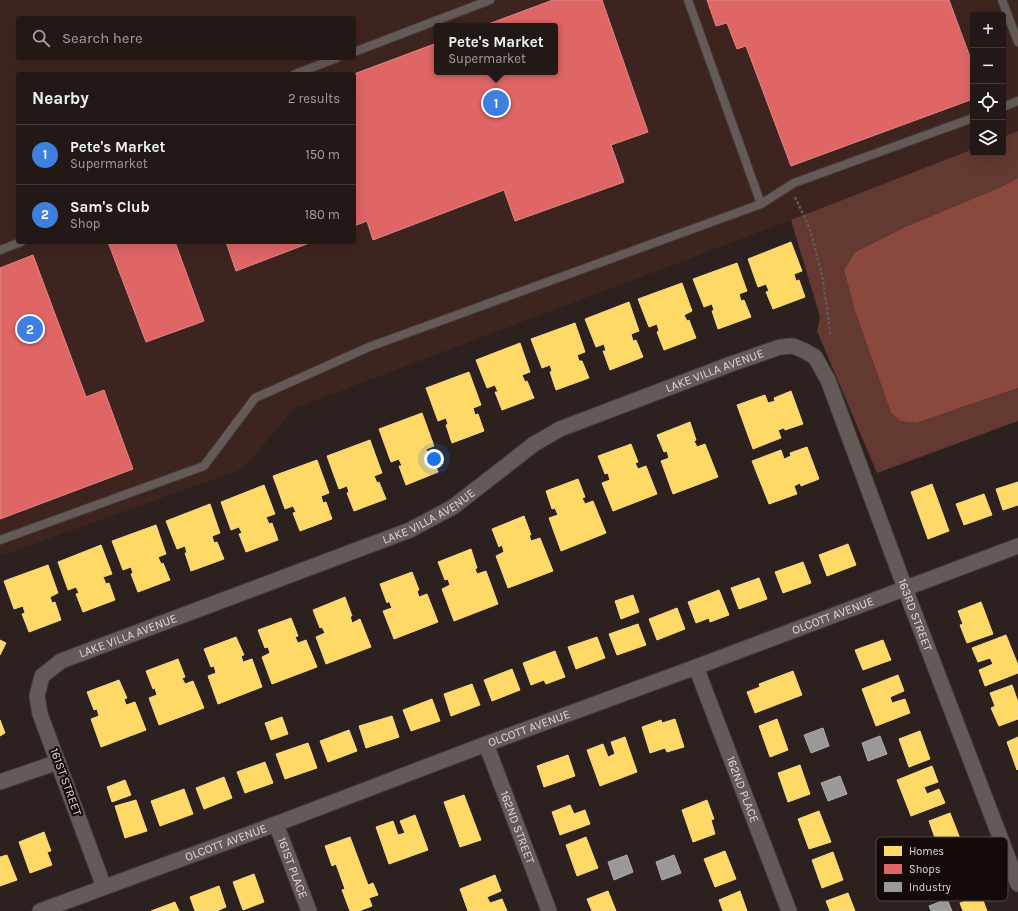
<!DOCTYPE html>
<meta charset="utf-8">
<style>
:root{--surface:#221917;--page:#2e2624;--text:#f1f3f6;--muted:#a2a0a1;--line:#3f3836;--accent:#a59693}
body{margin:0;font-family:Karla,sans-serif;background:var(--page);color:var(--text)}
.controls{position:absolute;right:12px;top:12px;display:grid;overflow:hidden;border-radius:4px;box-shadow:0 4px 16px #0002}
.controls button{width:36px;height:36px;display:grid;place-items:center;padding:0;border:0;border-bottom:1px solid var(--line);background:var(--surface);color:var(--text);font:20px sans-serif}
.you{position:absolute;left:434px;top:459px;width:14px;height:14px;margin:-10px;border:3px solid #fff;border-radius:50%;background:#1a73e8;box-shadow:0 0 0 6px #1a73e833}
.badge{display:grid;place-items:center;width:26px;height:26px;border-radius:50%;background:var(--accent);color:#fff;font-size:13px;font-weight:700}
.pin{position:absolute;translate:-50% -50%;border:2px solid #fff;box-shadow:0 1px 4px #0006}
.popup{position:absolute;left:434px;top:23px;width:124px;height:52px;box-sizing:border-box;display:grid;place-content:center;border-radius:4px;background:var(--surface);filter:drop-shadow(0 1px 3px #0005);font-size:13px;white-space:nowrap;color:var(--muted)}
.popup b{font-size:15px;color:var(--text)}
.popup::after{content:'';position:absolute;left:50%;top:100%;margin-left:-8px;border:8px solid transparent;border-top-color:var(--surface)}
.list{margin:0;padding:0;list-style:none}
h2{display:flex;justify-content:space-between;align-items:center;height:52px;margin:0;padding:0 16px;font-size:17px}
h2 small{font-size:13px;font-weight:400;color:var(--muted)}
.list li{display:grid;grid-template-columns:26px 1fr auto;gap:12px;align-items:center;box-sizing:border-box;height:60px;padding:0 16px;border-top:1px solid var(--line)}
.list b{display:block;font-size:15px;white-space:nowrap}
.list p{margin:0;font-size:13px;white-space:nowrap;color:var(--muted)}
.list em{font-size:13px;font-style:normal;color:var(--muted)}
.icon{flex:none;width:22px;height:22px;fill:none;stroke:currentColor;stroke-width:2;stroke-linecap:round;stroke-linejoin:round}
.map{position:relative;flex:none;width:1018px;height:911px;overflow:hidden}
.search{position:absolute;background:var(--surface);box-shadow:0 4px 16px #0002;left:16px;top:16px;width:340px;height:44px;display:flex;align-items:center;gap:10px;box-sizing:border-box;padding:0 14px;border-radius:4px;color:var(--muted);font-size:15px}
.panel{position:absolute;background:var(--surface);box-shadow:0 4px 16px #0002;left:16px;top:72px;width:340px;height:172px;border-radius:4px}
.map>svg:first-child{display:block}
.built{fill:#3e241f;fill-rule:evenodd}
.green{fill:#633931}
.water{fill:#8b483c}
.homes{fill:#ffd966;stroke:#f7d886}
.shops{fill:#e06666;stroke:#e28786}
.industry{fill:#999;stroke:#b0abaa}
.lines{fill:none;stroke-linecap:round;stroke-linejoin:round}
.lane-casing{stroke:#473b3a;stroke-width:10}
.street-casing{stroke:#473b3a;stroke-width:17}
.path{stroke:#625856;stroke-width:2.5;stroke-dasharray:3 2;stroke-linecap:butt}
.lane{stroke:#645a58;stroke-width:8}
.street{stroke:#645a58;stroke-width:15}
.labels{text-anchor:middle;stroke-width:4;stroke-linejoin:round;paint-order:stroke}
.street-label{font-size:12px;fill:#e5d5d2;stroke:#140a08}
.key{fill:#140a08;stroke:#534745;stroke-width:1}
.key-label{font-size:11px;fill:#e5d5d2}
</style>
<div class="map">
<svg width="1018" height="911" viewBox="0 0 1018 911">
<rect width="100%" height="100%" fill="#2d211f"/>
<path class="built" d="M0 0H1018V131L1003 137V15H973V149L791 220 295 408 242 469 0 556ZM18 18H354V58H18ZM437 26H555V72H437ZM18 74H354V242H18Z"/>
<path class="green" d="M1018 131V178L1001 187 905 227 855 252 844 270 855 311 891 413 900 421 916 423 1018 388V421L877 473 817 331 820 317 791 220 973 149V153H1003V137Z"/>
<path class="water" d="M1018 178V388L916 423 900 421 891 413 855 311 844 270 855 252 905 227 1001 187Z"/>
<path class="homes" d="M791 242 802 271 794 274 796 281 799 280 805 297 773 309 766 292 769 291 766 284 758 287 748 259Z
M737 263 747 291 739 294 741 301 744 300 751 317 718 329 712 311 714 310 712 304 704 307 693 279Z
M682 283 692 311 684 315 687 321 689 320 696 338 664 350 657 332 659 331 657 324 649 327 638 299Z
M629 302 639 331 631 334 633 341 636 340 643 357 610 370 603 351H606L604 344 596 347 585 319Z
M575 323 585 352 577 355 579 361H582L589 378 556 390 550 372 552 371 550 365 542 368 531 339Z
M520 343 530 372 522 375 525 382 527 381 534 398 502 410 495 392H498L495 385 487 388 476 360Z
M469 372 481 405 473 408 475 415 478 414 484 431 452 443 446 425 448 424 446 418 438 421 426 388Z
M791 391 803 424 785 430 784 428 778 430 781 438 753 449 737 405 765 395 768 403 775 401 774 398Z
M422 413 434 446 426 449 429 456 431 455 438 472 406 485 399 466H402L399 459 391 462 379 429Z
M690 422 696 440 694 441 697 447 705 444 718 477 673 494 661 461 669 458 667 451 664 452 657 435Z
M370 440 382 473 374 476 377 483 379 482 386 499 354 511 347 493 349 492 347 486 339 489 327 456Z
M631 444 638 462 635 463 638 469 646 466 657 494 613 511 602 483 610 480 608 473 605 474 598 456Z
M807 447 819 479 801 486 800 483 794 486 797 494 769 504 752 461 781 450 784 459 791 456 790 453Z
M317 460 329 493 321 496 323 503 326 502 332 519 300 531 293 513 296 512 293 506 285 509 273 476Z
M578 479 585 497 582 498 585 504 593 501 606 533 561 551 549 518 558 515 555 508 552 509 546 491Z
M1018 482V505L1003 510 996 489Z
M932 484 949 531 928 539 911 492Z
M264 485 275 514 266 517 269 524 272 523 278 540 246 552 239 534 242 533 239 527 231 530 221 502Z
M984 494 992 515 964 525 956 504Z
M210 504 220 533 212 536 214 543 217 542 224 559 191 571 185 553H187L185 546 177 549 166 521Z
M524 516 531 535H529L531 541 540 538 553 571 508 588 496 556 504 552 502 545 499 547 492 529Z
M156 525 166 554 158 557 161 564 163 563 170 580 138 592 131 574 133 573 131 567 123 570 112 541Z
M848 544 856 565 827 576 819 555Z
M101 545 112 574 103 577 106 584 109 583 115 600 83 612 76 594 79 593 76 587 68 590 58 562Z
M471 549 477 568 475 569 477 574 486 571 498 604 454 621 442 589 450 585 448 579 445 580 438 562Z
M803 562 811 583 783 593 775 572Z
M48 565 58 593 50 597 52 603 55 602 61 620 29 632 22 614 25 613 23 606 14 609 4 581Z
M412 572 419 590 417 591 419 597 427 594 438 622 394 639 383 611 392 608 389 601 387 603 380 584Z
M759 578 767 599 739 609 731 588Z
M719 590 729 615 710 622 709 618 696 623 688 602Z
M633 595 639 612 621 619 615 601Z
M345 597 352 616H350L352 623 360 619 371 647 326 664 316 637 325 633 322 627 320 628 313 610Z
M981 602 993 634 967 643 960 625 963 624 958 611Z
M677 608 685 629 657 640 649 619Z
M291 618 298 636 295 637 298 643 306 640 317 667 272 684 262 657 270 653 268 647 265 648 258 630Z
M638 624 646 645 617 655 609 634Z
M1006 635 1018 665V673L985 686 979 670 993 664 990 658 978 662 972 648Z
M236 637 244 655 241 656 243 662 252 659 262 687 218 704 208 676 216 673 214 666 211 667 204 649Z
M597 637 605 658 576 669 568 647Z
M0 640 6 643 0 655Z
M883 640 891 660 863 670 855 650Z
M555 651 565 677 546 684 544 680 531 685 523 663Z
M178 659 185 677 182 678 185 684 193 681 204 708 159 725 149 698 157 695 155 688 153 689 146 671Z
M512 669 520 690 492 701 484 680Z
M793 671 802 695 755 713 747 692 760 687 759 684Z
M898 675 904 691 890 697 892 703 905 699 910 713 876 726 862 689Z
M119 680 127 698 124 699 126 705 135 702 146 730 101 747 91 719 99 716 97 709 94 710 87 692Z
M472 684 480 705 451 716 444 694Z
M1012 685 1018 702V719L999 726 991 708 995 706 990 693Z
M432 699 440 721 411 731 403 710Z
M392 716 399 737 366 748 359 726Z
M282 717 288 734 271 740 265 723Z
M675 719 684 747 667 752 665 748 650 753 642 727 661 720 662 723Z
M777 719 788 750 770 757 759 726Z
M0 720 5 733 0 736Z
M349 730 357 751 328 762 320 741Z
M920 731 930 759 909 767 899 739Z
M625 737 637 772 600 786 587 750 603 744 608 757 615 754 611 742Z
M1018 737V769L1017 770 1007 742Z
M308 743 317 768 285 779 276 754Z
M568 755 575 776 544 787 537 766Z
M265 762 273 783 245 793 237 772Z
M800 765 810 794 788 802 778 773Z
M932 766 938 782 924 787 927 794 939 789 945 803 911 816 897 780Z
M224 777 232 798 204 809 196 788Z
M125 780 131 795 112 802 107 787Z
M184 789 193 814 160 826 151 801Z
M464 795 481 840 460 847 444 802Z
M136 800 147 831 125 838 115 806Z
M707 800 714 819 711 820 715 834 693 842 682 810Z
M570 805 574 814 585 810 590 824 560 835 552 812Z
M819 811 831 842 809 849 798 819Z
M950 813 961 841 939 849 929 821Z
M415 815 428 850 389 864 376 827 393 821 398 835 405 833 400 821Z
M44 832 51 851 47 852 52 865 30 873 19 842Z
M350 837 368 885 373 883 378 895 369 898 372 906 359 911H350L342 890 345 889 336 864 332 866 325 846Z
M586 837 598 868 577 876 566 845Z
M725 851 736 879 715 887 704 859Z
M833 852 843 880 822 888 812 860Z
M966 854 977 882 955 890 945 862Z
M7 855 17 880 0 886V857Z
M254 874 264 902 243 910 233 882Z
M495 875 501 891 487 897 490 903 502 899 507 911H468L460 889Z
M219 886 226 907 217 911H195L190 897Z
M608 891 616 911H592L587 899Z
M740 891 747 911H723L719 900Z
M848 893 855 911H830L826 901Z
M981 895 987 911H963L960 903Z
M175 902 179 911H151Z"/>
<path class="shops" d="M553 0H602L648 132 611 145 624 182 515 221 504 190 373 240 367 221 354 226V74L437 43V72H555V26H483Z
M707 0H949L973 65V99L791 166 746 46 737 49 727 23 716 26Z
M108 242H175L204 321 146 342Z
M226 242H312L236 271Z
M33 255 86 397 104 390 133 469 0 519V268Z"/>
<path class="industry" d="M823 728 829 746 811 753 804 735Z
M880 736 887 754 868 761 862 743Z
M840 776 847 794 828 801 821 783Z
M627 855 633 872 614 880 608 862Z
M674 855 681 873 662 880 656 862Z
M933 858 940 876 921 883 915 865Z
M947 899 952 911H931L929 906Z"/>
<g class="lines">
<g class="lane-casing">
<path id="lane" d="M688 0 761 204
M1002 0 1018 42
M354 52 490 0
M295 74 337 58
M1003 107 1018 101
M0 250 21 242
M0 540 204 466 255 398 369 347 761 204 794 183 973 118"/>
</g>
<g class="street-casing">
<g id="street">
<path id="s1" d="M696 667 789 911"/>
<path id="s2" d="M486 744 549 911"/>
<path d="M0 782 58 762"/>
<path id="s3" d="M276 824 309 911"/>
<path id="s4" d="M104 887 40 714 37 696 42 676 61 661 410 530 453 507 534 444 560 429 731 364 780 347 793 346 805 351 815 357 828 380 912 607 1018 884"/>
<path id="s5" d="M40 911 276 824 486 744 696 667 1018 546"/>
</g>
</g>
<path class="path" d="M795 197 810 229 822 275 831 337"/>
<use href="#lane" class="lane"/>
<use href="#street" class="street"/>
</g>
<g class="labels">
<g class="street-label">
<text dy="4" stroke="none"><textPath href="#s4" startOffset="967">LAKE VILLA AVENUE</textPath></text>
<text dy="4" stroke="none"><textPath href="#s4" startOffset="643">LAKE VILLA AVENUE</textPath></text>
<text dy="4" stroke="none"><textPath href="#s4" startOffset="1351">163RD STREET</textPath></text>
<text dy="4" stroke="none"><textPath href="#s5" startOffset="846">OLCOTT AVENUE</textPath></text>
<text dy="4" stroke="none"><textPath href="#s4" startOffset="319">LAKE VILLA AVENUE</textPath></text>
<text dy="4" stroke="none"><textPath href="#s5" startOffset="522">OLCOTT AVENUE</textPath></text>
<text transform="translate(66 782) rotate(70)" y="4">161ST STREET</text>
<text dy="4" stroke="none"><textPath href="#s1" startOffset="131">162ND PLACE</textPath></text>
<text dy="4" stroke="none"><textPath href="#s2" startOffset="89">162ND STREET</textPath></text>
<text dy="4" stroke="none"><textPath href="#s5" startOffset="198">OLCOTT AVENUE</textPath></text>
<text dy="4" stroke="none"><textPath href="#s3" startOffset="47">161ST PLACE</textPath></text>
</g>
</g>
<rect x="876" y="837" width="132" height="64" rx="6" class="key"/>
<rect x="884" y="846" width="18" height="10" fill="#ffd966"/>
<rect x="884" y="864" width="18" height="10" fill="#e06666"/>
<rect x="884" y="882" width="18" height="10" fill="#999"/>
<g class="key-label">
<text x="909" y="855">Homes</text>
<text x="909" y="873">Shops</text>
<text x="909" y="891">Industry</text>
</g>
</svg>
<div class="controls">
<button>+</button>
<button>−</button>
<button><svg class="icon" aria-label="locate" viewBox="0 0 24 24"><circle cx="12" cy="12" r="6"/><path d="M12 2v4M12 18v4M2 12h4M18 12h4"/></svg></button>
<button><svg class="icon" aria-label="layers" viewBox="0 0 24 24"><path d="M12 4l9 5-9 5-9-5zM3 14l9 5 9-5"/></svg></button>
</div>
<div class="you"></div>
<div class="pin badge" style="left:496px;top:103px;background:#3f7fe0">1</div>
<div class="popup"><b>Pete's Market</b>Supermarket</div>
<div class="pin badge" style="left:30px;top:329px;background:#3f7fe0">2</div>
<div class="search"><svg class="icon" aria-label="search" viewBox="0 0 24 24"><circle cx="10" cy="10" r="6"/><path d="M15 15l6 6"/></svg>Search here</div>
<section class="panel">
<h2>Nearby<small>2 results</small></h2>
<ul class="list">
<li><span class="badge" style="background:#3f7fe0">1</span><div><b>Pete's Market</b><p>Supermarket</p></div><em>150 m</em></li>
<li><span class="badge" style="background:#3f7fe0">2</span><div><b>Sam's Club</b><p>Shop</p></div><em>180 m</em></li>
</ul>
</section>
</div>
